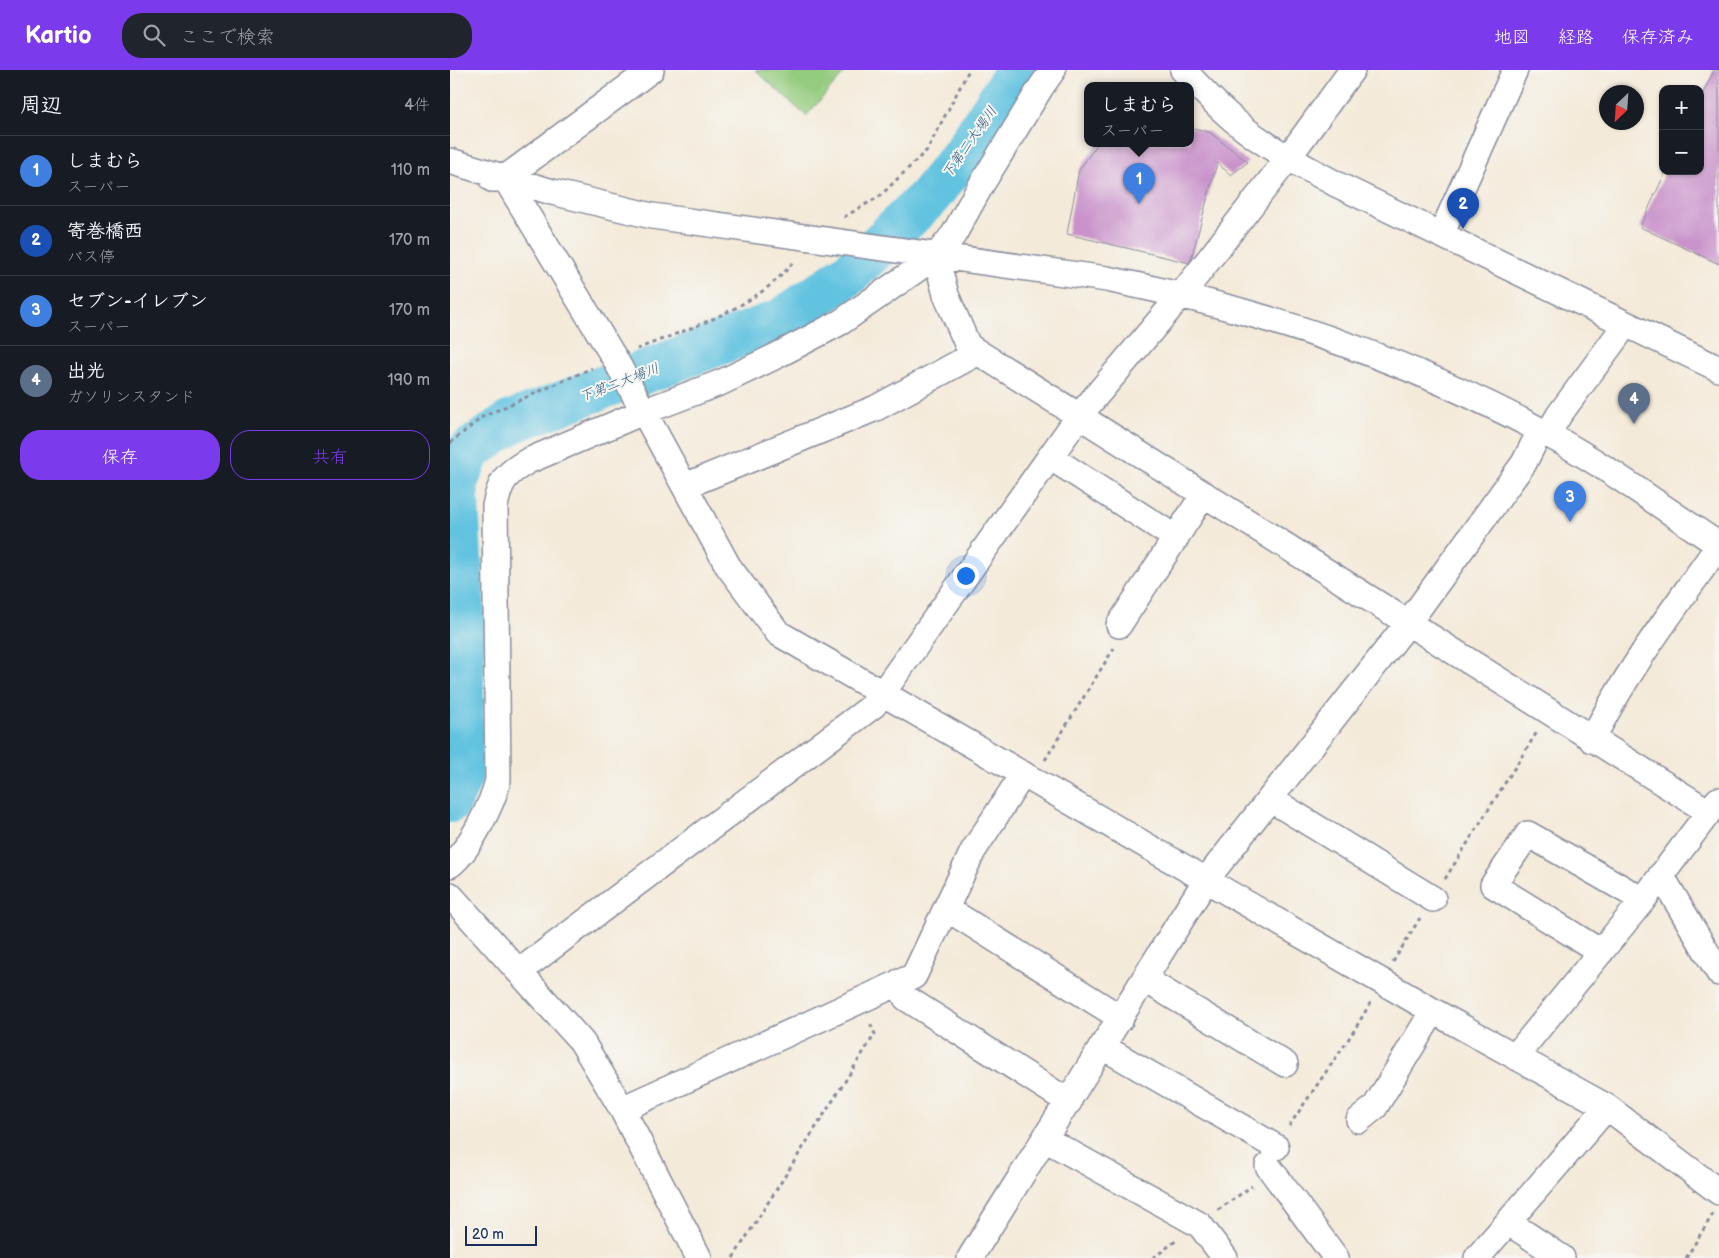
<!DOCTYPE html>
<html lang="ja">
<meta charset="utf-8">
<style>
:root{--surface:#171b24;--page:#20242c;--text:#f1f3f6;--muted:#9ea1a6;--line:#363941;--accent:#7c3aed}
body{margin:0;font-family:"Balsamiq Sans","Klee One",sans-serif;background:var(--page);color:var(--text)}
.controls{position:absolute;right:15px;top:15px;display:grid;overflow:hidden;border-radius:10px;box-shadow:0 1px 4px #0004}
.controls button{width:45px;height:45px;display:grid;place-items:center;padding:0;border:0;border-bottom:1px solid var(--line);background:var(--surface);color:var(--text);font:25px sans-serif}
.compass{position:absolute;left:1149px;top:15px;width:45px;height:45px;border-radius:50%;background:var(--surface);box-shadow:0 1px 4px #0004;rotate:205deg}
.scale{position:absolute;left:15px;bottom:12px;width:72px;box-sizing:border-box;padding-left:5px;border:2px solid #1b2f5e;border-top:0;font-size:14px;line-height:18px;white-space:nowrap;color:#1b2f5e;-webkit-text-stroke:4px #f6f6f2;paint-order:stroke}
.you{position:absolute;left:515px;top:505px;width:18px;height:18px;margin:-12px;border:4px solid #fff;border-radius:50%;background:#1a73e8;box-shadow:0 0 0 8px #1a73e833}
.badge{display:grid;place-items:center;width:32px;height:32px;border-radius:50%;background:var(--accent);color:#fff;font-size:16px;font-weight:700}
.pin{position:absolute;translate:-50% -41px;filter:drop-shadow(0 1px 2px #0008)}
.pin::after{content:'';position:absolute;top:26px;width:18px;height:15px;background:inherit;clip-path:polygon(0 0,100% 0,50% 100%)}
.popup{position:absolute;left:634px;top:12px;width:110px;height:65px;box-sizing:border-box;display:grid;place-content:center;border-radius:10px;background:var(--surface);filter:drop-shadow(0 1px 4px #0005);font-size:16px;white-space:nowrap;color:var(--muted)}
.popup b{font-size:19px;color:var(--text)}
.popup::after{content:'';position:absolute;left:50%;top:100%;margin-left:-10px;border:10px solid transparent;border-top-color:var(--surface)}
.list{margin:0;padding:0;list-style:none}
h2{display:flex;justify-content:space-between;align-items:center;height:65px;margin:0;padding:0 20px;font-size:21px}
h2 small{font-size:16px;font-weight:400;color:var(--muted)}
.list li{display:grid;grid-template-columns:32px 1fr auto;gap:15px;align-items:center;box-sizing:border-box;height:70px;padding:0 20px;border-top:1px solid var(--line)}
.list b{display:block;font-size:19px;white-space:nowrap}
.list p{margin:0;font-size:16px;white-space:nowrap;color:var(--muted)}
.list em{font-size:16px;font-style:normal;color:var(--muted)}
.actions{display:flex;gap:10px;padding:15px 20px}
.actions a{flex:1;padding:11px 0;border:1px solid var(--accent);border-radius:20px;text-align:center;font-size:18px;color:var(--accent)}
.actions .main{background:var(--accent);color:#fff}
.icon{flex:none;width:28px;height:28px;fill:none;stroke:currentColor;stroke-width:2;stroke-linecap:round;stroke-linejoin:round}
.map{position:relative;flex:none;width:1269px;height:1188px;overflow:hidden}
header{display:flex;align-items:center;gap:30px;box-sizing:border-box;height:70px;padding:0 25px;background:var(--accent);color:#fff}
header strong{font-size:24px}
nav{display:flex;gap:28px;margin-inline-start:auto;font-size:18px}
.search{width:350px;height:45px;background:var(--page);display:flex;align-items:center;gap:12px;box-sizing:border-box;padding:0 18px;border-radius:20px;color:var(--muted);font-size:19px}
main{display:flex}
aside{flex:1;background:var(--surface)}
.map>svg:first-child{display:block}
.green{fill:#94cc7f;stroke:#587e6e}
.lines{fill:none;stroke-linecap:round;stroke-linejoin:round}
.river{stroke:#62c3e0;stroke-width:44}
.building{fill:#c992ca}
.minor-casing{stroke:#888c9c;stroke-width:28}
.path{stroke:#888c9c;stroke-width:3;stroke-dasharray:4 4;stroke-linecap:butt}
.minor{stroke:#fff;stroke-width:25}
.labels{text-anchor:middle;stroke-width:4;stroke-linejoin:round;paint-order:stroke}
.water-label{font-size:14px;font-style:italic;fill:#305b85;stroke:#f6f6f2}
</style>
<header>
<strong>Kartio</strong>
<div class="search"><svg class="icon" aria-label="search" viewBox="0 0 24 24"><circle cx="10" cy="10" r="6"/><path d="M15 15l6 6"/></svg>ここで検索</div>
<nav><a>地図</a><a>経路</a><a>保存済み</a></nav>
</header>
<main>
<aside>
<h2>周辺<small>4件</small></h2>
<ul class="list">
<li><span class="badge" style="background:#3f7fe0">1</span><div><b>しまむら</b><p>スーパー</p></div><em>110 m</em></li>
<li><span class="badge" style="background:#1a4fb4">2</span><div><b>寄巻橋西</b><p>バス停</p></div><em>170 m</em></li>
<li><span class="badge" style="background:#3f7fe0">3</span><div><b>セブン-イレブン</b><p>スーパー</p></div><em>170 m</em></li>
<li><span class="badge" style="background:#5c6f8a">4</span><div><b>出光</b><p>ガソリンスタンド</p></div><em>190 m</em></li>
</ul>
<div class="actions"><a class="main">保存</a><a>共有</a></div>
</aside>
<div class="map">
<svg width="1269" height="1188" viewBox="0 0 1269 1188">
<rect width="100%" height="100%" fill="#f6f6f2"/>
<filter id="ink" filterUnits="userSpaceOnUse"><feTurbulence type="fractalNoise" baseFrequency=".02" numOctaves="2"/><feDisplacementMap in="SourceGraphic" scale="10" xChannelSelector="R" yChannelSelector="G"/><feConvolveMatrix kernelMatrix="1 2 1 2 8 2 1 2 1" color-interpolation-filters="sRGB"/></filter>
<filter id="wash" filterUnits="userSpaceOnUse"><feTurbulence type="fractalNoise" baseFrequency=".0096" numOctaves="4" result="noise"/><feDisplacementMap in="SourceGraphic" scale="20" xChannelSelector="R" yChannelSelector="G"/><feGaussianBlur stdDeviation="1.12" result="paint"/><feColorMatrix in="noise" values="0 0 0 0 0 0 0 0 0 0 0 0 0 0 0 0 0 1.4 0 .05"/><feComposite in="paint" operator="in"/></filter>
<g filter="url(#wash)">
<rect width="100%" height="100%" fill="#f4ead9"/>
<path class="green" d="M305 0H397L356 46Z"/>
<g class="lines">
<path class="river" d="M0 731 11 706 13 545 6 412 20 380 61 352 332 250 399 204 478 128 515 82 568 0"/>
</g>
<g id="blocks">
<path class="building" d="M1264 0H1269V194L1190 157 1216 101H1250V30Z
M740 57 759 62 798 92 781 105 767 93 740 193 617 164 629 100 648 73H740Z"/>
</g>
</g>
<g filter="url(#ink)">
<use href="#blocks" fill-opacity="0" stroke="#888c9c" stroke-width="1"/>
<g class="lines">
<g class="minor-casing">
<path id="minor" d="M733 0C758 26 783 53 813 72 836 88 861 100 886 114L1269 299
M0 91 102 122 202 146 657 209C812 240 959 289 1097 364 1157 396 1213 438 1269 475 1225 538 1176 601 1142 670
M55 108 165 289 278 496 328 563 983 941 1157 1037 1269 1122
M42 109 55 108 201 0
M991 165 1065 0
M486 186 496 225 518 276 1259 742
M1098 364 1109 345 1176 254
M600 387 726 468
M235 416 426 338 527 283
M669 555 754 424
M820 729 983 829
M0 795C19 781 43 733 48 710L45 436C50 411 55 404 78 391L193 342 272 312 324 287 391 252 486 186 504 164 530 117 591 17 603 0
M1211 805 1269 903
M0 825 132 972 172 1039 249 1188
M510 847 671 948
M1151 882 1043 815 1078 764 1193 830
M70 901 424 635 629 346 732 224 838 88 902 0
M694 909 835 994
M449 912 456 928 619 1032
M653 977 826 1077
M1065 987 1193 830 1268 730
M172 1039 464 906 523 781 573 704
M909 1050 925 1037 983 941
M595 1069 750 1155 775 1188
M818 1096 886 1188
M1058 1152 1112 1188
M520 1188 756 810 958 553 1074 393 1090 361
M1027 1188 1157 1037"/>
</g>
<path class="path" d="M394 147 430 126 477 80 519 0
M187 279C242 257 308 238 345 190
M0 373 34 346 142 298
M595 690 664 578
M995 809 1087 662
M943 892 970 848
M839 1056 902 964 921 932
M768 1140 802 1116
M283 1188 425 964 420 953
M703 1188 727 1170
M1236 1188 1263 1144"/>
<use href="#minor" class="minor"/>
</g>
</g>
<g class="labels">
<g class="water-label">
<text transform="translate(519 72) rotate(-55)" y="5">下第二大場川</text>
<text transform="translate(169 312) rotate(-21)" y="5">下第二大場川</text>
</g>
</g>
</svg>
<div class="controls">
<button>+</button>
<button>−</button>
</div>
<svg class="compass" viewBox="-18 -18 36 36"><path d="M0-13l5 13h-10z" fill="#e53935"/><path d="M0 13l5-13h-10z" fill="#9ea1a6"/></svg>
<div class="scale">20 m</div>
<div class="you"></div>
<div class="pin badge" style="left:689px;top:134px;background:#3f7fe0">1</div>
<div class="popup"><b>しまむら</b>スーパー</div>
<div class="pin badge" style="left:1013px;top:159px;background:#1a4fb4">2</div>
<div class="pin badge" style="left:1120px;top:452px;background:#3f7fe0">3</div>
<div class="pin badge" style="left:1184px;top:354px;background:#5c6f8a">4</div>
</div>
</main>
